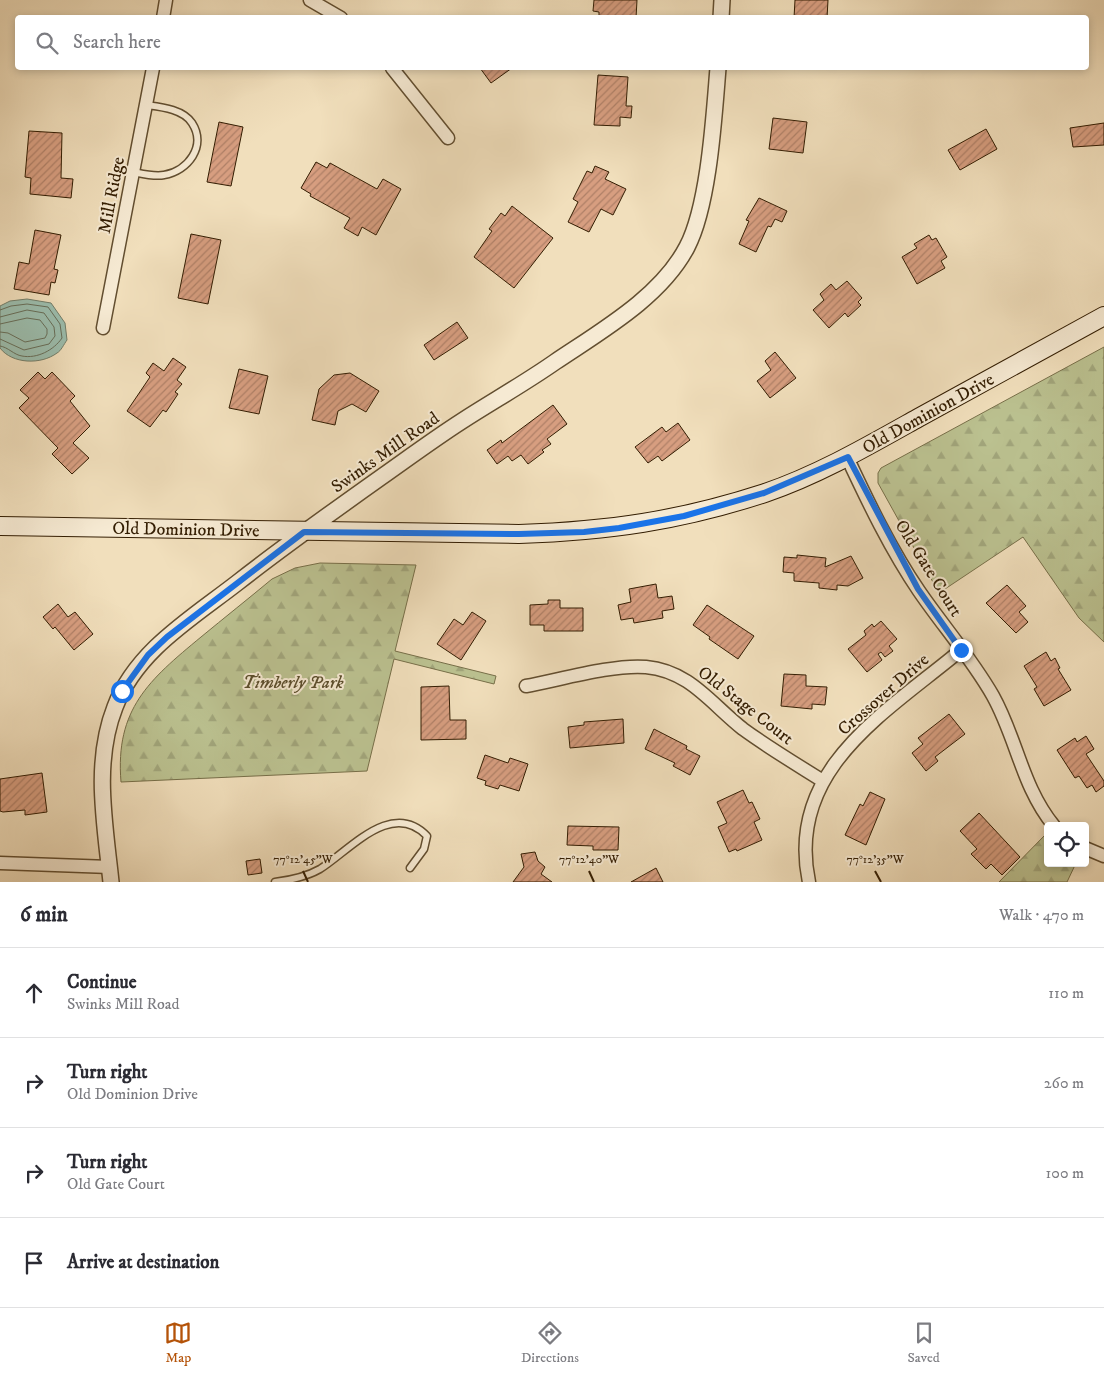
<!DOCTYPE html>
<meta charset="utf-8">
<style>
:root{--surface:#fff;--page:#f2f2f3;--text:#2b2b33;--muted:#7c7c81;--line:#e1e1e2;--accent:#b45309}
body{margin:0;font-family:"IM FELL DW Pica",serif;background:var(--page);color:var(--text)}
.controls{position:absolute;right:15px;bottom:15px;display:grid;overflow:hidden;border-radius:5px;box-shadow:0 2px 8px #0003}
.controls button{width:45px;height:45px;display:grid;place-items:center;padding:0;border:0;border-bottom:1px solid var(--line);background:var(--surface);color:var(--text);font:25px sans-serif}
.stop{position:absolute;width:15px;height:15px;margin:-11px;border:4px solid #1a73e8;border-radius:50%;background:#fff}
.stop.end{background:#1a73e8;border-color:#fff;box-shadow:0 1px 5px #0008}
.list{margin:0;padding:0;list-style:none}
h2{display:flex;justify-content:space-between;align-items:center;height:65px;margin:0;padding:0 20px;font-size:21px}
h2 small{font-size:16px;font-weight:400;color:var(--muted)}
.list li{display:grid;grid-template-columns:32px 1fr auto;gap:15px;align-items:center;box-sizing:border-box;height:90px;padding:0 20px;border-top:1px solid var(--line)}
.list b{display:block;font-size:19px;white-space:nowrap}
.list p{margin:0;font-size:16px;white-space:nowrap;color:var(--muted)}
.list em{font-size:16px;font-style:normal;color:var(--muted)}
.icon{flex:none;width:28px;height:28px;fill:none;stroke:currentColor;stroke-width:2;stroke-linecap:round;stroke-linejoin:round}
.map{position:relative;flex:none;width:1104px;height:882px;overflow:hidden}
.search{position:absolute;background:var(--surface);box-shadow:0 2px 8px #0003;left:15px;right:15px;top:15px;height:55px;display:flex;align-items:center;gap:12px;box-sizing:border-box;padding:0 18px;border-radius:5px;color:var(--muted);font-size:19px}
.sheet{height:425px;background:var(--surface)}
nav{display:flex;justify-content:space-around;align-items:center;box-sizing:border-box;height:70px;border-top:1px solid var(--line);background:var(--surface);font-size:14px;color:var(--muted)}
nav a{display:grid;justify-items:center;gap:2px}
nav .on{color:var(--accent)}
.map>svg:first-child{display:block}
.forest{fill:url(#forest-firs);stroke:#776f49}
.water{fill:#9bbdad;stroke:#717d69}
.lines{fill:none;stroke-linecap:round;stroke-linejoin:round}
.shore{stroke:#676d58;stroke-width:1}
.building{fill:url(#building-hatch);stroke:#331d02}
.service-casing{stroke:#624e30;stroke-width:9}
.minor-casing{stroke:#624e30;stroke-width:15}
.tertiary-casing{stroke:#624e30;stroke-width:18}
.secondary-casing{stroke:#331d02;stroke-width:20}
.service{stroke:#f6ead3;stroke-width:6}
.minor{stroke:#f6ead3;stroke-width:12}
.tertiary{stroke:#f6ead3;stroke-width:15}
.secondary{stroke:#f6ead3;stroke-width:18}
.route{stroke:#1a73e8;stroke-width:6}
.ticks{fill:none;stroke:#331d02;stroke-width:2}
.labels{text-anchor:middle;stroke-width:4;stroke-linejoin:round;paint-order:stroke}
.street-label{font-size:18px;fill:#331d02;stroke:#f6ead3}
.park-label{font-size:18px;font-style:italic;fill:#5c4e2d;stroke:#f6ead3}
.ticks-label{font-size:12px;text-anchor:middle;fill:#331d02;stroke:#f6ead3;stroke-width:4;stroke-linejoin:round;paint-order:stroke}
</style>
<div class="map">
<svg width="1104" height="882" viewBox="0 0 1104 882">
<defs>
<pattern id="forest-firs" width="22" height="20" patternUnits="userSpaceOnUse" patternTransform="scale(1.25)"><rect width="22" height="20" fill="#bbc190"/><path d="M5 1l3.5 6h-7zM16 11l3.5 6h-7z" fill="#a1a57b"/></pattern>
<pattern id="building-hatch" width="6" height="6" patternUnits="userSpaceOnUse" patternTransform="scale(1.25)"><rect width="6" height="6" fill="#d79e80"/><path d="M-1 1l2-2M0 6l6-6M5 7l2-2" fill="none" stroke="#af8067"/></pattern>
</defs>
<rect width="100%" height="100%" fill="#f1dfbc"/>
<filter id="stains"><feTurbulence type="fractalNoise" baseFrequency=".004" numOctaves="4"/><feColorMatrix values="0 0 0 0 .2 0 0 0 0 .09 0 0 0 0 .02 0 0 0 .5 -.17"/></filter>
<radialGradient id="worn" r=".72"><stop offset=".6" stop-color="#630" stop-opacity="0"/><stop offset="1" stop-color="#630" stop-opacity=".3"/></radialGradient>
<path class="forest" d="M1104 347V642L1079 618 1023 537 939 593 878 483V473L881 468Z
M320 563 416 565 395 651 496 676 494 684 394 659 367 771 121 782C115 709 149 680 201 637 224 618 248 599 272 579L295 568Z
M1045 835 1048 838V863H1076L1067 882H999Z"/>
<path class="water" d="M27 299 51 303 65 323 67 340C64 344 61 351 57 353 41 365 12 364 0 348V306L10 301Z"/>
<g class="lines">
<path class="shore" d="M0 310 11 306 27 304 48 307 60 324 62 338C54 350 37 359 22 356 14 355 8 347 0 346
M0 317 27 310 44 313 54 327 55 336 49 344 24 350 0 339
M0 324 27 318 40 320 47 329V334L45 338 25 342 8 333 0 332"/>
</g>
<path class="building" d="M594 0H637L636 18H599V12L593 11Z
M795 0H828L827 18H794Z
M480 68H512L491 83Z
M598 75 628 77 626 106H632L631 118 620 117V126L594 125Z
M773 118 807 122 803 153 769 149Z
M219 122 243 127 231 186 207 182Z
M1104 123V145L1073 147 1070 128Z
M986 129 997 149 960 170 948 150Z
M29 131 62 133 61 178 73 179 71 198 30 194 31 178 25 177Z
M316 162 327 168 330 163 377 189 383 179 401 189 376 235 362 227 358 236 344 228 350 218 310 196 311 194 301 188Z
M595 166 609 172 605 179 626 189 613 215 601 209 589 232 568 222 578 202 573 199 587 171 592 173Z
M759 198 787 211 782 222 775 219 771 227 768 226 756 252 739 244 749 221 746 220Z
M512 206 553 238 514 288 474 257 492 231 489 229 501 213 505 216Z
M35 230 61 235 54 269 58 270 55 283 51 282 49 295 14 289 19 262 29 264Z
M191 234 221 240 208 304 178 298Z
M929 235 932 240 936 238 947 257 941 261 945 268 917 284 902 257 917 248 914 244Z
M847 281 862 298 858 302 861 305 848 317 845 313 829 328 813 310 824 300 820 294 831 284 836 290Z
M457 322 468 338 434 360 424 345Z
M775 352 796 378 770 398 757 381 771 370 765 361Z
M173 358 186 367 177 380 182 384 175 392 178 394 166 412 163 410 150 427 127 411 150 377 146 373 153 363 164 371Z
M239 369 268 376 259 414 229 408Z
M38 372 45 379 52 372 75 396 70 401 90 426 73 443 89 458 72 474 52 454 58 448 19 408 29 398 20 390Z
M350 373 379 391 366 412 352 404 338 411 335 425 312 420 319 389 334 375Z
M553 405 567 424 547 439 551 444 542 450 544 452 528 464 521 455 512 461 508 456 497 464 487 450 501 440 502 443Z
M678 423 690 440 662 461 658 456 648 463 635 447 662 427 666 432Z
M797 555 826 558 825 567 851 556 863 578 848 586 837 585V590L819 588V583L794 581V573L783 572 784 557 797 558Z
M656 584 658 598 672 596 674 609 662 611 663 618 634 623 633 618 621 620 618 605 631 602 629 589Z
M1007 585 1026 606 1019 612 1028 622 1016 633 986 603Z
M548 600H560V608H583V631H544V625H530V605L548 604Z
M58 604 68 617 75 612 93 634 74 650 55 627 53 629 43 617Z
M707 605 754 636 738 659 709 639 710 637 693 625Z
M472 612 486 621 461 660 437 644 454 619 463 625Z
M881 621 897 639 889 646 893 651 885 657 881 652 878 654 882 660 867 672 848 649 866 635 864 631 872 624 874 627Z
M1046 652 1051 661 1055 658 1060 668 1058 669 1071 690 1044 706 1034 689 1037 687 1024 666Z
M784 674 806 675V686L827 687 825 705 812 704V709L781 706Z
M449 686 450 720H466V739L421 740V687Z
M949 714 965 734 935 757 938 761 926 771 912 753 923 744 918 738Z
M623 719 624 743 570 748 568 727 584 725V722Z
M654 729 687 746 686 749 700 756 690 775 673 766 675 763 645 749Z
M1086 736 1094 749 1086 754 1104 781V786L1096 792 1092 785 1087 788 1079 776 1075 778 1057 750 1075 738 1077 742Z
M485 755 508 763 510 758 528 764 519 791 500 785 498 789 485 785 486 781 477 778Z
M42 773 47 812 25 815V810L3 812 0 811V779Z
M743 790 749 803 752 802 760 819 754 822 762 840 737 851 736 849 729 852 718 827 727 823 717 802Z
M870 792 885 799 866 845 845 835 860 804 863 806Z
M979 813 1020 857 1002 875 991 864 986 869 971 854 977 849 960 831Z
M568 826 619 827 618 850H593V846L567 845Z
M535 852 538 861 545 867 541 874 552 882H513L524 867 521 854Z
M260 859 262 873 248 875 246 861Z
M656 868 663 882H631Z"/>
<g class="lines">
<g class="service-casing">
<path id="service" d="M133 172C143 174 155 177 164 175 188 171 207 146 192 123 183 109 161 107 146 105
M275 882C291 880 306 877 320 869 350 850 392 799 427 836L424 849 410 868"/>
</g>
<g class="minor-casing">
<path id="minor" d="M310 0 341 18
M163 18 166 0
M392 68 448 138
M103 328 153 68
M847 457C868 502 891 550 919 591 943 626 972 659 993 696 1017 739 1022 787 1054 826
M526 686C559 680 614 664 646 667 690 671 711 704 743 729 769 748 796 764 823 781
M1085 848 1104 856
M0 863 110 867
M809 882C785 769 887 712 961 650"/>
</g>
<g class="tertiary-casing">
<path id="tertiary" d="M721 18 722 0
M111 882C105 824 93 763 115 707 136 651 192 618 237 583 284 546 332 512 380 478 407 459 434 439 462 421 493 401 525 383 555 362 601 331 661 297 687 247 709 205 714 116 718 68"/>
</g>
<g class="secondary-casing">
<path id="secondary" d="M0 526 519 534C608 531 679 521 765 493 818 475 868 446 918 418 980 384 1042 350 1104 316"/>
</g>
<use href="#service" class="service"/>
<use href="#minor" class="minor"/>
<use href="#tertiary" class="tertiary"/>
<use href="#secondary" class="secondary"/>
</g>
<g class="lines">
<path class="route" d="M122 691 148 655 167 637 304 532 519 534 584 532 619 528 684 516 764 493 848 457 918 589 961 650"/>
</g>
<path class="ticks" d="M303 871 308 882M589 871 594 882M875 871 881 882"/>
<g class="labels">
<g class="street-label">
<text transform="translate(111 195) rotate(-79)" y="6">Mill Ridge</text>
<text transform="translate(928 413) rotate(-29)" y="6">Old Dominion Drive</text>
<text transform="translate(385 452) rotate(-35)" y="6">Swinks Mill Road</text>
<text transform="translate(186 529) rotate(1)" y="6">Old Dominion Drive</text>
<text transform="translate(929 568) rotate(58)" y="6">Old Gate Court</text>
<text transform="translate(883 694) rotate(-41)" y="6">Crossover Drive</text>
<text transform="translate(746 705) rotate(38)" y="6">Old Stage Court</text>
</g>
<g class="park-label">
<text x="293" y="688">Timberly Park</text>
</g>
</g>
<g class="ticks-label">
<text x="303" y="863">77°12'45"W</text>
<text x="589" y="863">77°12'40"W</text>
<text x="875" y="863">77°12'35"W</text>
</g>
<rect width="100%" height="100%" filter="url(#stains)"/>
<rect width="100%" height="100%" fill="url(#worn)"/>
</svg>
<div class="controls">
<button><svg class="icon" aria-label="locate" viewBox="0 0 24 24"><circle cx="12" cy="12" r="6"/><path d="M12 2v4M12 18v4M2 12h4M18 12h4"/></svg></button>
</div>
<div class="stop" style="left:122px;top:691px"></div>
<div class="stop end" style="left:961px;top:650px"></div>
<div class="search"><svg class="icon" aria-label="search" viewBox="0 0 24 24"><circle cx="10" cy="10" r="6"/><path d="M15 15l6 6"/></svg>Search here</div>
</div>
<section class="sheet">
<h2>6 min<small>Walk · 470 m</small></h2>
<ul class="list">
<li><svg class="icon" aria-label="ahead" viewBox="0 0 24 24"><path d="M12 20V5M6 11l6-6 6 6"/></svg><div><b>Continue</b><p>Swinks Mill Road</p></div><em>110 m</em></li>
<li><svg class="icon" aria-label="right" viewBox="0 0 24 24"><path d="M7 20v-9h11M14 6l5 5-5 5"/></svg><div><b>Turn right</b><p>Old Dominion Drive</p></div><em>260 m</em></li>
<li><svg class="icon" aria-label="right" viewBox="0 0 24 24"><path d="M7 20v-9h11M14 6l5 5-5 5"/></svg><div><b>Turn right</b><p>Old Gate Court</p></div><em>100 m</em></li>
<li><svg class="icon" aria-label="arrive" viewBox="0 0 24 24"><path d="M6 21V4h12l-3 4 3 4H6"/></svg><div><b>Arrive at destination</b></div></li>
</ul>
</section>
<nav>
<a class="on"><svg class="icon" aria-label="map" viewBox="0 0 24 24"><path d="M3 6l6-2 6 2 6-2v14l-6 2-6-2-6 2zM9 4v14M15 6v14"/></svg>Map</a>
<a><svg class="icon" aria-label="directions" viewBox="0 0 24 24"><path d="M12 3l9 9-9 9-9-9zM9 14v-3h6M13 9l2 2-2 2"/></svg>Directions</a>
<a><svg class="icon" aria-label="saved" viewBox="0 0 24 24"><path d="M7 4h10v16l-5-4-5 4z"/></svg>Saved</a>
</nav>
